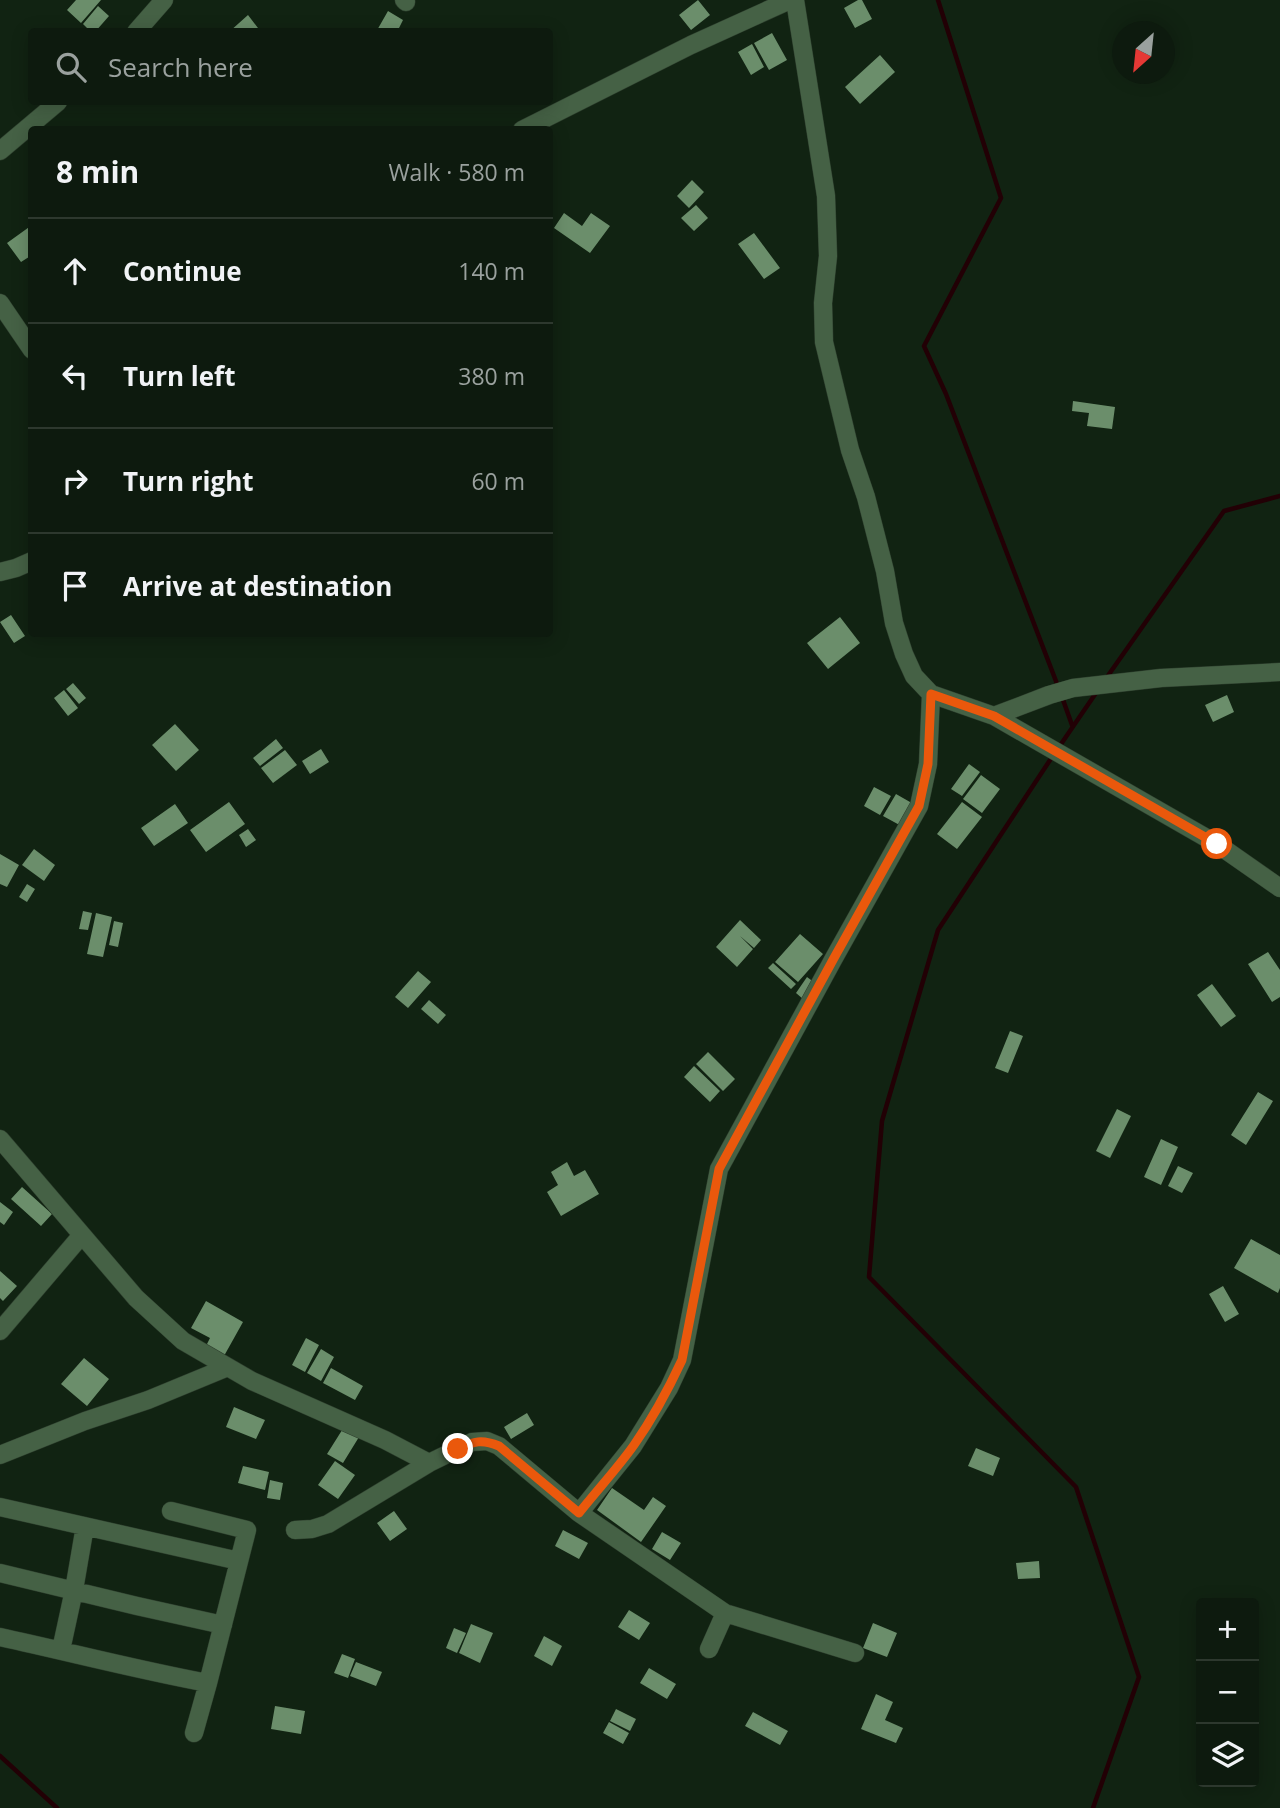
<!DOCTYPE html>
<meta charset="utf-8">
<style>
:root{--surface:#0d1a0e;--page:#162317;--text:#f1f3f6;--muted:#9aa19e;--line:#2d382e}
body{margin:0;font-family:"Open Sans",sans-serif;background:var(--page);color:var(--text)}
.controls{position:absolute;right:21px;bottom:21px;display:grid;overflow:hidden;border-radius:7px;box-shadow:0 4px 18px #0003}
.controls button{width:63px;height:63px;display:grid;place-items:center;padding:0;border:0;border-bottom:2px solid var(--line);background:var(--surface);color:var(--text);font:35px sans-serif}
.compass{position:absolute;left:1112px;top:21px;width:63px;height:63px;border-radius:50%;background:var(--surface);box-shadow:0 4px 18px #0003;rotate:207deg}
.stop{position:absolute;width:21px;height:21px;margin:-16px;border:5px solid #ea580c;border-radius:50%;background:#fff}
.stop.end{background:#ea580c;border-color:#fff;box-shadow:0 2px 7px #0008}
.list{margin:0;padding:0;list-style:none}
h2{display:flex;justify-content:space-between;align-items:center;height:91px;margin:0;padding:0 28px;font-size:30px}
h2 small{font-size:23px;font-weight:400;color:var(--muted)}
.list li{display:grid;grid-template-columns:46px 1fr auto;gap:21px;align-items:center;box-sizing:border-box;height:105px;padding:0 28px;border-top:2px solid var(--line)}
.list b{display:block;font-size:26px;white-space:nowrap}
.list em{font-size:23px;font-style:normal;color:var(--muted)}
.icon{flex:none;width:38px;height:38px;fill:none;stroke:currentColor;stroke-width:2;stroke-linecap:round;stroke-linejoin:round}
.map{position:relative;flex:none;width:1280px;height:1808px;overflow:hidden}
.search{position:absolute;background:var(--surface);box-shadow:0 4px 18px #0003;left:28px;top:28px;width:525px;height:77px;display:flex;align-items:center;gap:18px;box-sizing:border-box;padding:0 24px;border-radius:7px;color:var(--muted);font-size:26px}
.panel{position:absolute;background:var(--surface);box-shadow:0 4px 18px #0003;left:28px;top:126px;width:525px;height:511px;border-radius:7px}
.map>svg:first-child{display:block}
.lines{fill:none;stroke-linecap:round;stroke-linejoin:round}
.stream{stroke:#220005;stroke-width:4.5}
.building{fill:#6b8e6b}
.minor-casing{stroke:#2e3f2e;stroke-width:19}
.minor{stroke:#456145;stroke-width:18}
.route{stroke:#ea580c;stroke-width:9}
</style>
<div class="map">
<svg width="1280" height="1808" viewBox="0 0 1280 1808">
<rect width="100%" height="100%" fill="#112312"/>
<g class="lines">
<path class="stream" d="M938 0 1001 198 924 346 946 394 1059 689
M1107 677 1224 511 1280 496
M1062 697 1072 725
M1059 747 1098 690
M1054 754 938 930 882 1121 869 1277 1076 1487 1139 1677 1093 1808
M0 1756 57 1808"/>
</g>
<path class="building" d="M76 0H101L81 23 67 10Z
M698 0 710 15 691 30 679 15Z
M858 0H862L872 19 855 28 844 8Z
M98 6 109 16 95 32H91L83 24Z
M388 11 403 20 397 32H376Z
M248 15 261 32H229Z
M772 33 787 60 769 70 754 43Z
M752 44 764 67 751 75 738 52Z
M880 55 895 72 860 104 845 87Z
M692 180 704 192 689 208 677 196Z
M696 205 708 218 694 231 681 218Z
M564 213 582 226 591 213 610 226 590 253 554 228Z
M32 225V255L21 262 7 243Z
M754 233 780 268 764 279 738 244Z
M1073 401 1115 407 1112 429 1087 426 1089 413 1072 411Z
M11 615 25 636 14 643 0 622Z
M840 617 860 643 828 669 807 643Z
M73 683 86 698 79 704 66 689Z
M64 690 78 708 68 716 54 698Z
M1227 695 1234 712 1213 722 1205 705Z
M175 724 199 750 176 771 152 745Z
M276 739 283 748 260 766 253 758Z
M321 749 329 762 310 774 302 761Z
M285 750 297 765 273 783 261 768Z
M969 764 980 772 962 796 951 789Z
M981 775 1000 789 982 813 963 799Z
M874 787 891 796 880 815 864 806Z
M896 794 917 806 905 828 883 816Z
M229 802 245 824 206 852 190 830Z
M962 802 982 817 957 849 937 834Z
M175 804 188 823 154 846 141 828Z
M248 829 256 840 246 847 239 835Z
M34 849 55 865 44 881 22 865Z
M0 854 19 865 7 887 0 884Z
M27 884 35 889 27 902 19 897Z
M83 911 92 913 88 930 79 929Z
M96 913 112 917 103 957 87 954Z
M740 920 761 940 754 948 740 936 753 949 737 967 716 947Z
M114 921 123 923 118 947 109 945Z
M800 934 823 954 798 982 775 962Z
M1268 952 1280 970V997L1272 1002 1248 964Z
M773 963 796 984 791 989 768 968Z
M418 971 431 982 408 1008 395 997Z
M807 977 815 983 803 999 796 993Z
M1212 984 1236 1016 1221 1027 1197 995Z
M429 1000 446 1015 438 1024 421 1009Z
M1010 1031 1023 1036 1008 1073 995 1068Z
M708 1052 735 1079 723 1091 696 1064Z
M694 1066 720 1091 710 1102 684 1077Z
M1258 1092 1273 1101 1246 1145 1231 1135Z
M1117 1109 1131 1116 1110 1158 1096 1151Z
M1161 1139 1178 1147 1161 1185 1144 1177Z
M567 1162 574 1176 585 1170 599 1194 561 1216 547 1192 558 1185 551 1172Z
M1178 1166 1193 1173 1182 1193 1168 1186Z
M22 1187 52 1214 41 1226 11 1199Z
M0 1202 13 1212 4 1225 0 1222Z
M1251 1239 1280 1255V1288L1278 1293 1234 1268Z
M0 1271 17 1286 3 1301 0 1298Z
M1223 1286 1239 1314 1225 1322 1209 1294Z
M206 1301 243 1322 224 1356 206 1346 210 1338 191 1328Z
M306 1338 319 1345 305 1372 292 1365Z
M321 1349 334 1357 321 1381 307 1373Z
M84 1358 109 1379 87 1406 61 1384Z
M331 1368 363 1386 355 1400 323 1383Z
M234 1407 265 1420 256 1439 226 1427Z
M527 1413 534 1425 511 1439 504 1427Z
M344 1427 359 1437 343 1463 327 1454Z
M976 1448 1000 1458 993 1476 968 1466Z
M335 1461 355 1475 338 1499 318 1485Z
M243 1466 269 1472 265 1490 238 1483Z
M270 1480 283 1483 280 1500 267 1498Z
M612 1488 644 1510 653 1497 666 1506 641 1542 597 1510Z
M394 1511 407 1529 390 1541 377 1523Z
M563 1530 588 1543 579 1559 555 1546Z
M662 1532 681 1543 670 1560 652 1549Z
M1039 1561 1040 1578 1018 1579 1016 1563Z
M629 1610 650 1623 639 1640 618 1627Z
M873 1623 897 1633 887 1657 863 1648Z
M471 1624 493 1633 480 1663 459 1653Z
M454 1628 466 1633 457 1653 446 1648Z
M544 1636 562 1646 552 1666 534 1656Z
M342 1654 355 1659 348 1678 334 1673Z
M356 1662 382 1672 376 1686 350 1676Z
M649 1668 676 1684 667 1699 640 1683Z
M876 1694 893 1702 885 1720 903 1728 896 1743 861 1729Z
M275 1706 305 1711 301 1734 271 1729Z
M616 1709 636 1719 630 1731 610 1721Z
M753 1712 788 1731 780 1745 745 1726Z
M609 1722 629 1733 623 1744 603 1733Z"/>
<g class="lines">
<g class="minor-casing">
<path id="minor" d="M404 0 406 2
M795 0 826 196 828 256 823 303 824 342 850 450 866 497 885 571 894 623 904 654 914 676 931 694 994 716 1049 695 1073 688 1161 678 1280 672
M136 32 164 0
M522 130 691 45 790 0
M0 151 58 102
M0 303 32 350
M0 572 16 568 32 561
M994 716 1217 844 1280 888
M0 1139 136 1298 183 1341 252 1381 385 1440 429 1463 472 1442 487 1441 499 1446 579 1513 633 1446 669 1388 682 1360 719 1169 834 958 919 806 928 764 931 694
M0 1331 81 1236
M0 1455 85 1421 148 1400 228 1367
M0 1507 239 1561
M579 1513 725 1613 855 1653
M295 1530 312 1529 328 1524 429 1463
M0 1573 137 1606 223 1625
M0 1637C69 1652 138 1670 208 1683L247 1530 171 1511
M709 1649 725 1613
M61 1650 74 1590 85 1526
M194 1733 208 1683"/>
</g>
<use href="#minor" class="minor"/>
</g>
<g class="lines">
<path class="route" d="M458 1449C474 1441 482 1439 499 1446L579 1513C597 1490 617 1469 634 1445 653 1418 668 1390 682 1360L719 1169 834 958 919 806 928 764 931 694 994 716 1217 844"/>
</g>
</svg>
<div class="controls">
<button>+</button>
<button>−</button>
<button><svg class="icon" aria-label="layers" viewBox="0 0 24 24"><path d="M12 4l9 5-9 5-9-5zM3 14l9 5 9-5"/></svg></button>
</div>
<svg class="compass" viewBox="-18 -18 36 36"><path d="M0-13l5 13h-10z" fill="#e53935"/><path d="M0 13l5-13h-10z" fill="#9aa19e"/></svg>
<div class="stop" style="left:1217px;top:844px"></div>
<div class="stop end" style="left:458px;top:1449px"></div>
<div class="search"><svg class="icon" aria-label="search" viewBox="0 0 24 24"><circle cx="10" cy="10" r="6"/><path d="M15 15l6 6"/></svg>Search here</div>
<section class="panel">
<h2>8 min<small>Walk · 580 m</small></h2>
<ul class="list">
<li><svg class="icon" aria-label="ahead" viewBox="0 0 24 24"><path d="M12 20V5M6 11l6-6 6 6"/></svg><div><b>Continue</b></div><em>140 m</em></li>
<li><svg class="icon" aria-label="left" viewBox="0 0 24 24"><path d="M17 20v-9H6M10 6l-5 5 5 5"/></svg><div><b>Turn left</b></div><em>380 m</em></li>
<li><svg class="icon" aria-label="right" viewBox="0 0 24 24"><path d="M7 20v-9h11M14 6l5 5-5 5"/></svg><div><b>Turn right</b></div><em>60 m</em></li>
<li><svg class="icon" aria-label="arrive" viewBox="0 0 24 24"><path d="M6 21V4h12l-3 4 3 4H6"/></svg><div><b>Arrive at destination</b></div></li>
</ul>
</section>
</div>
